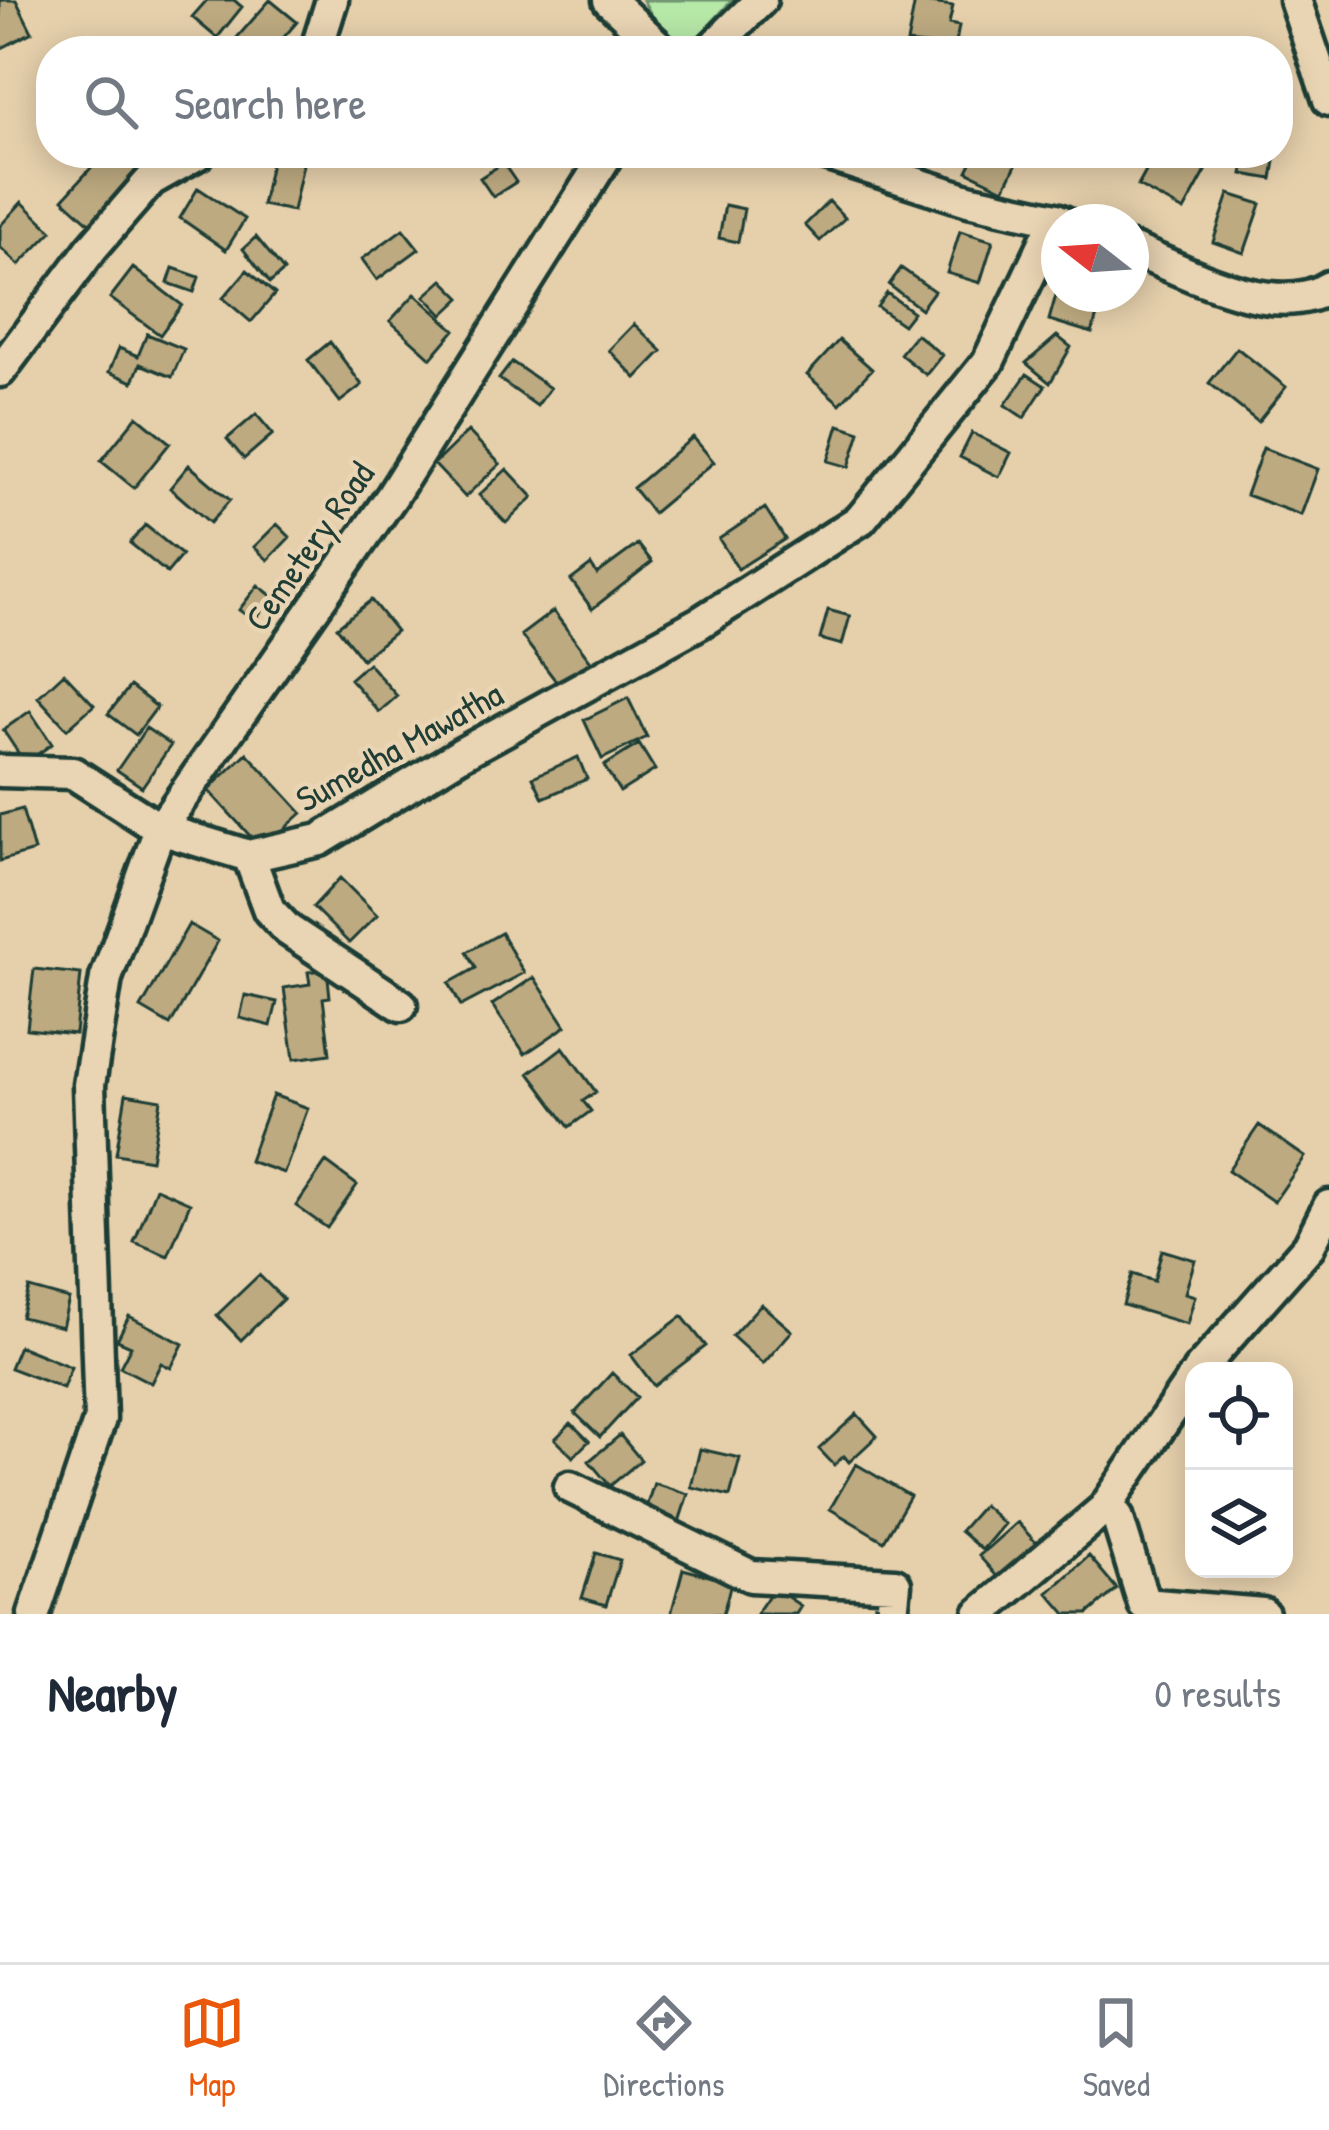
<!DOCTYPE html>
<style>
:root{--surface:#fff;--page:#f2f2f3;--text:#1f2937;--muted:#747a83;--line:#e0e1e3;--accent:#ea580c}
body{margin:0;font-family:"Patrick Hand",sans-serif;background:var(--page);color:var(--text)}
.controls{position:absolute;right:36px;bottom:36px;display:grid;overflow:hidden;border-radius:24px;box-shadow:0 6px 30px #0003}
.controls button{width:108px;height:108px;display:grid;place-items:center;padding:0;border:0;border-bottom:3px solid var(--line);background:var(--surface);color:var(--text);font:60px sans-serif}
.compass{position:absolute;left:1041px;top:204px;width:108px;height:108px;border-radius:50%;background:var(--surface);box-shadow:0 6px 30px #0003;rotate:287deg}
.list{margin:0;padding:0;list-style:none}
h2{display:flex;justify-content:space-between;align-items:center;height:156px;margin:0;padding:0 48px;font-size:51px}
h2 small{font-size:39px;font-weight:400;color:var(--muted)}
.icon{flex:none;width:66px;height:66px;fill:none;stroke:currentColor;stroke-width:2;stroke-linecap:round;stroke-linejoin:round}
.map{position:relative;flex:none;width:1329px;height:1614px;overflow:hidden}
.search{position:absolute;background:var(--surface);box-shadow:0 6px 30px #0003;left:36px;right:36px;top:36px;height:132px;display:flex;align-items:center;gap:30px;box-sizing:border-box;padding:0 42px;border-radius:48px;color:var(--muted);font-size:45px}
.sheet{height:348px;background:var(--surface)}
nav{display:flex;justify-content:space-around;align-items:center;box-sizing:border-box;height:168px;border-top:3px solid var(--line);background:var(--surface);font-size:33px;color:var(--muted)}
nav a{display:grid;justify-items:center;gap:6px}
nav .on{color:var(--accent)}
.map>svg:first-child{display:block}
.green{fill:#b6e8a8;stroke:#6a926e;stroke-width:3}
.building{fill:#bdaa81;stroke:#1f3d34;stroke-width:3}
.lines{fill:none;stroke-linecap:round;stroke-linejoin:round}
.minor-casing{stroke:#1f3d34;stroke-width:39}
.minor{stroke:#e9d4b3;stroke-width:30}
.labels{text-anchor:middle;stroke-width:9;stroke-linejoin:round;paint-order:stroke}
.street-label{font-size:36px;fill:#1f3d34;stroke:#e9d4b3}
</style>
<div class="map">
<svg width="1329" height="1614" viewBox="0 0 1329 1614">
<rect width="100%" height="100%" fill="#e6d0ac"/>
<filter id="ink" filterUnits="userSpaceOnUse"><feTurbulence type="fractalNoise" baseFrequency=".00833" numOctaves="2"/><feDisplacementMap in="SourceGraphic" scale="24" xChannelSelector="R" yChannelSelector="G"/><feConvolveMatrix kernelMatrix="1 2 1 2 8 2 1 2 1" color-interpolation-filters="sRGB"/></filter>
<g filter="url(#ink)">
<path class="green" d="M643 0H732L693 43 663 36Z"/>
<path class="building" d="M0 0H16L32 32 0 49Z
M207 0H234L242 7 217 38 192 17Z
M270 0 297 22 272 51H246L234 41Z
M915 1 953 6 949 24 959 26 955 48 907 43Z
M92 153H155L94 227 63 199 99 159Z
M273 153 305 155 293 211 262 205Z
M976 153H997L1017 163 1004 189 967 171Z
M1156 153H1174L1206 171 1184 211 1138 186Z
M1246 153 1276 155 1272 179 1243 174Z
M503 163 516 182 493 197 480 178Z
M198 188 245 219 226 250 180 218Z
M1229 194 1261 204 1244 253 1213 242Z
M829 201 845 218 820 241 805 225Z
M22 202 52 231 19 265 0 247V226Z
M725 205 744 209 738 242 719 238Z
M403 229 419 249 377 280 362 259Z
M960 231 993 241 980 283 947 273Z
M256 237 284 271 270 283 243 249Z
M133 268 182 305 160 335 110 298Z
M173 268 199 277 194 292 168 283Z
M901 268 934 291 921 309 889 285Z
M247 270 275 294 251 322 223 298Z
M443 280 461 298 443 315 425 296Z
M1058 288 1059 294 1101 301 1092 333 1049 320Z
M887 293 913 312 903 325 877 307Z
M415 294 455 330 431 358 390 321Z
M634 324 662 351 636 378 609 350Z
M147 334 184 349 172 377 140 364 133 382 109 372 119 348 138 356Z
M916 334 942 355 926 375 900 354Z
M1057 336 1071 347 1050 383 1026 363Z
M839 340 872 369 840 404 807 375Z
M330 342 362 385 340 402 308 360Z
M1237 348 1286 387 1258 422 1209 383Z
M512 362 550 388 537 406 499 379Z
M1027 374 1045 386 1024 418 1005 405Z
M256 414 273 434 244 459 227 439Z
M137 416 170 443 134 488 101 461Z
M839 425 860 432 849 467 828 461Z
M468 431 500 464 465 497 434 464Z
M972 433 1011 453 999 477 960 457Z
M693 437 714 462 653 513 633 488Z
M1263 448 1318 469 1301 515 1246 495Z
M189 465 230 500 210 523 170 488Z
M507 469 533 497 506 523 479 495Z
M765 508 785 539 738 569 719 539Z
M277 524 290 537 268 560 254 547Z
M145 525 182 555 167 573 130 543Z
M638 544 652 562 592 609 571 580 591 565 597 574Z
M258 585 272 596 254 621 239 610Z
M371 600 396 631 362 659 337 627Z
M828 610 850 616 842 645 820 639Z
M553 611 593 664 561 688 521 635Z
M368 663 397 696 379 712 350 679Z
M64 673 94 705 67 729 38 697Z
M130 686 157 707 136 735 108 714Z
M628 698 647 737 602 759 584 720Z
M30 711 52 744 25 763 3 730Z
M146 728 171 745 142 787 117 770Z
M639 744 655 770 620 792 604 766Z
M247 753 302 813 262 849 208 790Z
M578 757 587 779 543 798 533 777Z
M22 809 34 851 0 861V815Z
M340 878 377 915 349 943 313 907Z
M189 924 218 941 170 1025 141 1008Z
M501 933 524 973 461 1006 449 983 476 968 467 952Z
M34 969 81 974 75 1034 27 1029Z
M327 969 330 997 323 998 330 1054 294 1059 284 988 310 984 308 972Z
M534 977 566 1026 525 1054 492 1005Z
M245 995 277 1002 271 1026 240 1018Z
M563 1047 596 1092 583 1101 591 1111 569 1127 529 1073Z
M126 1094 161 1100 151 1160 116 1154Z
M273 1095 308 1108 284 1173 249 1161Z
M1259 1125 1305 1157 1274 1202 1228 1170Z
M326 1162 357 1185 327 1228 296 1206Z
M156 1188 190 1203 168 1256 134 1242Z
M1162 1250 1195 1260 1185 1293 1195 1296 1187 1324 1123 1305 1132 1274 1154 1281Z
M259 1275 283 1299 241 1340 217 1315Z
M29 1288 69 1299 62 1327 21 1317Z
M761 1304 792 1331 763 1364 732 1336Z
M129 1316 183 1344 171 1368 161 1363 151 1383 120 1367 131 1346 117 1340Z
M682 1316 706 1346 654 1386 631 1355Z
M19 1346 71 1367 63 1388 10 1368Z
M612 1373 637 1397 600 1437 575 1413Z
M857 1414 877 1436 849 1462 844 1456 834 1465 819 1449Z
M571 1423 589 1441 573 1457 555 1439Z
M620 1435 641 1460 610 1486 589 1461Z
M700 1449 740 1458 730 1496 691 1487Z
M856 1464 910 1496 884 1541 830 1509Z
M654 1483 688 1494 679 1522 645 1510Z
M983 1505 1004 1524 982 1550 960 1531Z
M1017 1522 1039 1546 1000 1580 979 1556Z
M596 1553 620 1560 606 1605 582 1598Z
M1089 1556 1117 1589 1088 1614H1066L1048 1593Z
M683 1569 731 1582 723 1614H671Z
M774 1588 801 1606 796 1614H756Z"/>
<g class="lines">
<g class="minor-casing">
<path id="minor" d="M609 0 663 51
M1295 0 1329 100
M316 51 332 0
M709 51 761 0
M822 153 968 200 1056 219
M1131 249C1183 270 1276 322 1329 287
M0 371 92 248 151 180 199 153
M0 771 73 773 160 829 392 496 608 153
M249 856 269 910 288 930 401 1005
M1198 1371 1309 1246 1329 1206
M570 1487 751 1576 895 1584 892 1614
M1104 1509 1194 1377
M34 1614 100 1419 89 1085 106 978 160 829 249 856 320 840 461 754 701 622 861 519 988 362 1056 219 1063 222
M980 1614 1104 1509 1117 1516 1144 1604 1263 1614"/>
</g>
<use href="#minor" class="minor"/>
</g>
</g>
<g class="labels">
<g class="street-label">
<text transform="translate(309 546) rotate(-55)" y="13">Cemetery Road</text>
<text transform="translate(399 746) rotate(-29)" y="13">Sumedha Mawatha</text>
</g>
</g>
</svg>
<div class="controls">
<button><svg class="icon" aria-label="locate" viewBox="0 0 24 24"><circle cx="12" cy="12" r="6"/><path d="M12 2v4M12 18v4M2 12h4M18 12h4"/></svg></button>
<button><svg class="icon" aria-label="layers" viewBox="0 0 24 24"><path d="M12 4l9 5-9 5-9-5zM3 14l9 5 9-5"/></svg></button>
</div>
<svg class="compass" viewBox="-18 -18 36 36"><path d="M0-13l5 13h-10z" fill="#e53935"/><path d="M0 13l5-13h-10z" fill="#747a83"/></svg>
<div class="search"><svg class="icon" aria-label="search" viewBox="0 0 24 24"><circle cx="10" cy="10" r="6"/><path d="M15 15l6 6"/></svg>Search here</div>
</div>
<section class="sheet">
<h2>Nearby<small>0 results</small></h2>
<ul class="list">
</ul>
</section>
<nav>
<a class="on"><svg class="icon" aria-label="map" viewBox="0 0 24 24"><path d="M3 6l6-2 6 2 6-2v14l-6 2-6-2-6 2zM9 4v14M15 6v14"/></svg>Map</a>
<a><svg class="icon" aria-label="directions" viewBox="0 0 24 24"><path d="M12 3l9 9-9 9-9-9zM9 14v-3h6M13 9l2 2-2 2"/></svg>Directions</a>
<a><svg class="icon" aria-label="saved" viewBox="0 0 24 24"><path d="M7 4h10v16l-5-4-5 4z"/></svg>Saved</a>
</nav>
